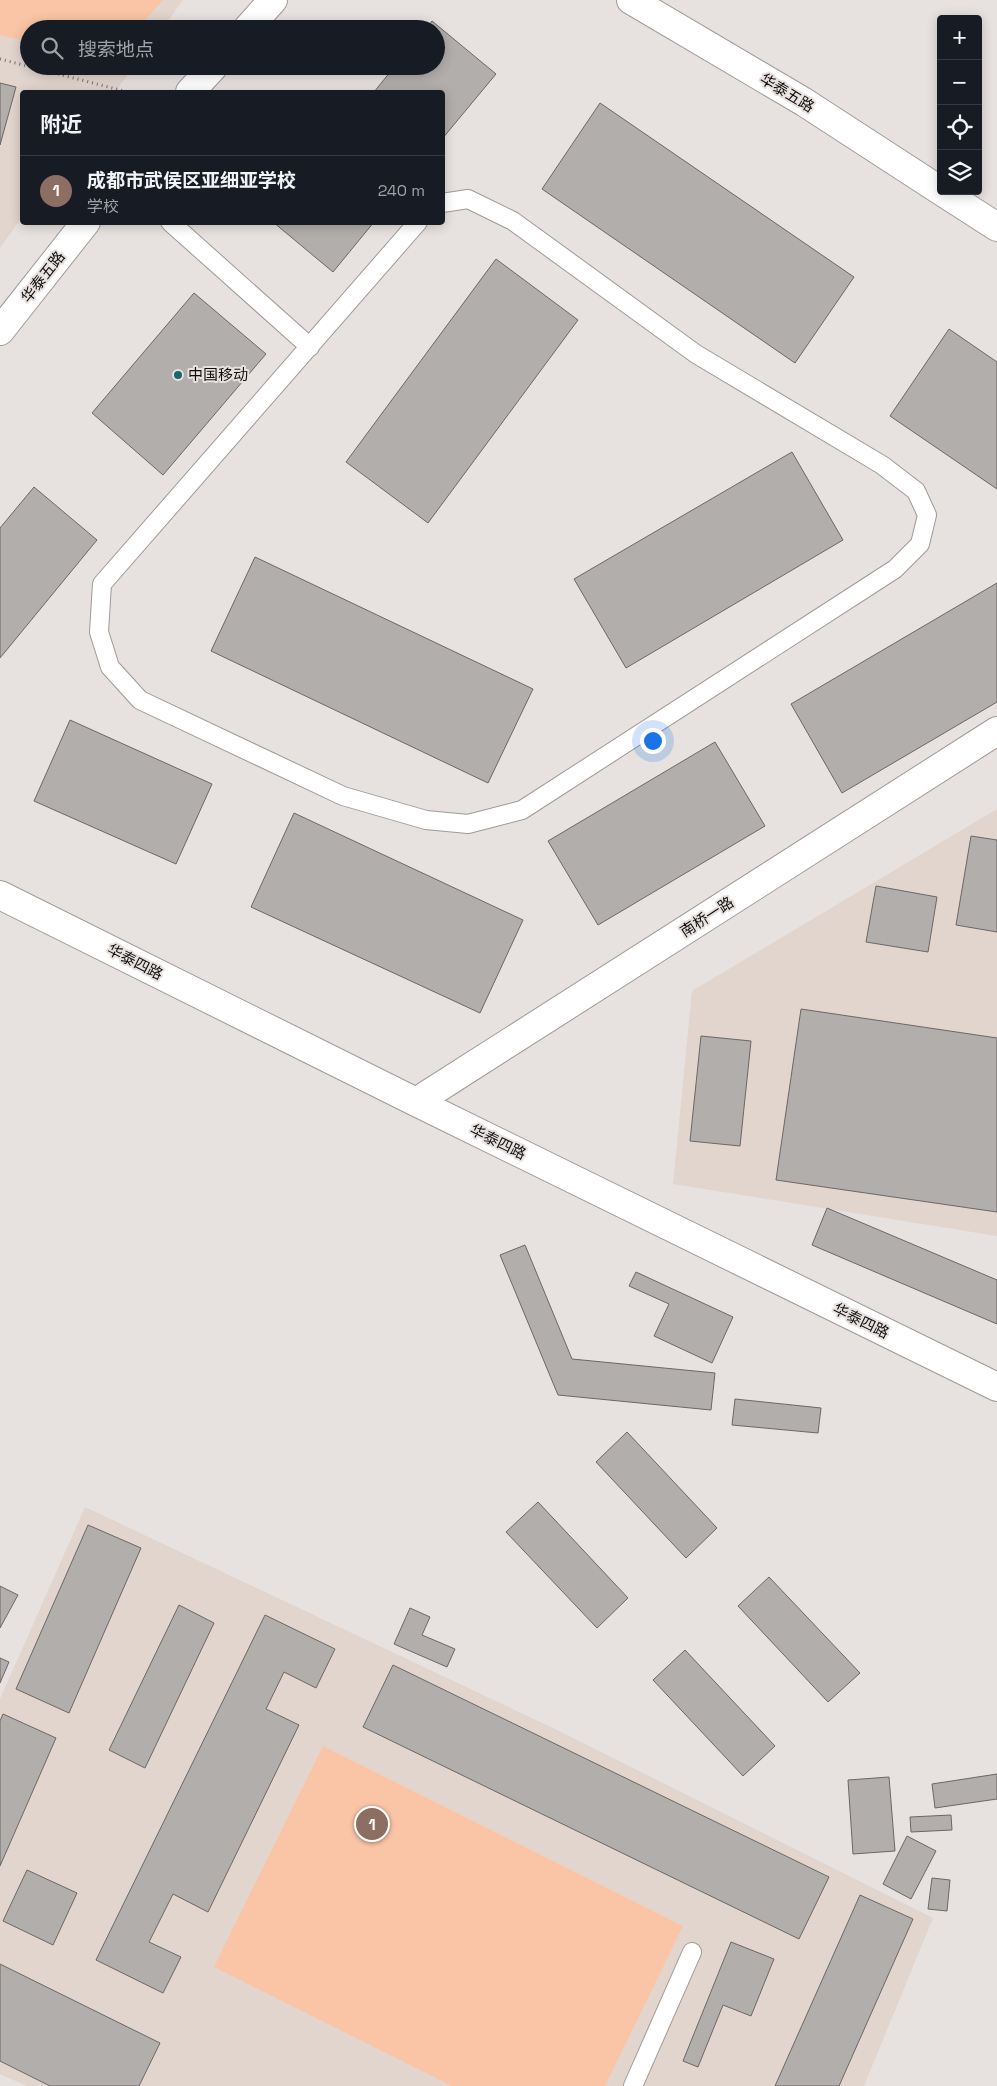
<!DOCTYPE html>
<html lang="zh">
<meta charset="utf-8">
<style>
:root{--surface:#171b24;--page:#242831;--text:#f1f3f6;--muted:#9ea1a6;--line:#363941;--accent:#ea580c}
body{margin:0;font-family:"Space Grotesk","Noto Sans SC",sans-serif;background:var(--page);color:var(--text)}
.controls{position:absolute;right:15px;top:15px;display:grid;overflow:hidden;border-radius:5px;box-shadow:0 2px 12px #0003}
.controls button{width:45px;height:45px;display:grid;place-items:center;padding:0;border:0;border-bottom:1px solid var(--line);background:var(--surface);color:var(--text);font:25px sans-serif}
.you{position:absolute;left:652px;top:740px;width:18px;height:18px;margin:-12px;border:4px solid #fff;border-radius:50%;background:#1a73e8;box-shadow:0 0 0 8px #1a73e833}
.badge{display:grid;place-items:center;width:32px;height:32px;border-radius:50%;background:var(--accent);color:#fff;font-size:16px;font-weight:700}
.pin{position:absolute;translate:-50% -50%;border:2px solid #fff;box-shadow:0 1px 5px #0006}
.list{margin:0;padding:0;list-style:none}
h2{display:flex;justify-content:space-between;align-items:center;height:65px;margin:0;padding:0 20px;font-size:21px}
h2 small{font-size:16px;font-weight:400;color:var(--muted)}
.list li{display:grid;grid-template-columns:32px 1fr auto;gap:15px;align-items:center;box-sizing:border-box;height:70px;padding:0 20px;border-top:1px solid var(--line)}
.list b{display:block;font-size:19px;white-space:nowrap}
.list p{margin:0;font-size:16px;white-space:nowrap;color:var(--muted)}
.list em{font-size:16px;font-style:normal;color:var(--muted)}
.icon{flex:none;width:28px;height:28px;fill:none;stroke:currentColor;stroke-width:2;stroke-linecap:round;stroke-linejoin:round}
.map{position:relative;flex:none;width:997px;height:2086px;overflow:hidden}
.search{position:absolute;background:var(--surface);box-shadow:0 2px 12px #0003;left:20px;top:20px;width:425px;height:55px;display:flex;align-items:center;gap:12px;box-sizing:border-box;padding:0 18px;border-radius:28px;color:var(--muted);font-size:19px}
.panel{position:absolute;background:var(--surface);box-shadow:0 2px 12px #0003;left:20px;top:90px;width:425px;height:135px;border-radius:5px}
.map>svg:first-child{display:block}
.built{fill:#e1d5ce}
.green{fill:#fac5a6}
.building{fill:#b2aeab;stroke:#6c6765}
.lines{fill:none;stroke-linecap:round;stroke-linejoin:round}
.service-casing{stroke:#9f9a97;stroke-width:20}
.minor-casing{stroke:#9f9a97;stroke-width:30}
.path{stroke:#767371;stroke-width:3;stroke-dasharray:1 4;stroke-linecap:butt}
.service{stroke:#fff;stroke-width:18}
.minor{stroke:#fff;stroke-width:28}
.poi-dot{fill:#19676c;stroke:#e7e2df;stroke-width:2}
.labels{text-anchor:middle;stroke-width:4;stroke-linejoin:round;paint-order:stroke}
.street-label{font-size:15px;fill:#100f0e;stroke:#e7e2df}
.poi-label{font-size:15px;fill:#100f0e;stroke:#e7e2df;text-anchor:start}
</style>
<div class="map">
<svg width="997" height="2086" viewBox="0 0 997 2086">
<rect width="100%" height="100%" fill="#e7e2df"/>
<path class="built" d="M0 0H183L162 29H29V66H134L115 92H22V217L0 248Z
M997 809V1236L673 1184 692 991Z
M85 1507 555 1729 933 1918 864 2086H27L0 2074V1699Z"/>
<path class="green" d="M0 0H163L137 29H29V42L0 35Z
M323 1746 683 1926 605 2086H452L214 1967Z"/>
<path class="building" d="M432 21 496 74 442 139V92H374L395 66H436V29H426Z
M0 83 16 87 0 145Z
M600 103 854 277 795 363 542 189Z
M273 222H374L333 272Z
M496 259 578 320 428 523 346 462Z
M194 293 266 354 163 475 92 413Z
M949 329 997 362V489L890 416Z
M792 452 843 540 626 668 574 579Z
M34 487 97 540 0 658V528Z
M255 557 533 689 488 783 211 651Z
M997 583V702L842 793 791 704Z
M70 720 212 784 176 864 34 801Z
M715 742 765 826 598 925 548 841Z
M294 813 523 920 480 1013 251 907Z
M971 836 997 840V932L956 925Z
M876 886 937 897 928 952 866 942Z
M801 1009 997 1038V1212L776 1180Z
M701 1036 751 1041 740 1146 690 1141Z
M827 1208 997 1280V1324L812 1245Z
M525 1245 572 1359 715 1373 711 1410 558 1395 500 1255Z
M636 1272 733 1317 712 1363 654 1336 669 1304 629 1286Z
M735 1399 821 1408 818 1433 732 1425Z
M627 1432 717 1528 686 1558 596 1462Z
M538 1502 628 1598 597 1628 506 1532Z
M88 1525 141 1548 69 1713 16 1689Z
M769 1577 860 1673 828 1702 738 1606Z
M0 1586 18 1595 0 1628Z
M179 1605 214 1623 145 1768 109 1750Z
M410 1608 430 1617 422 1635 455 1649 447 1667 394 1644Z
M265 1615 335 1649 316 1688 284 1672 266 1709 299 1725 208 1912 173 1894 149 1942 181 1957 163 1993 96 1960Z
M685 1650 775 1746 743 1776 653 1680Z
M0 1658 9 1662 0 1683Z
M393 1665 829 1877 799 1939 363 1727Z
M3 1714 56 1738 0 1866V1721Z
M997 1774V1799L935 1808 932 1784Z
M889 1777 895 1851 853 1854 848 1780Z
M951 1815 952 1830 911 1832 910 1817Z
M907 1836 936 1851 911 1899 883 1884Z
M27 1870 77 1893 53 1945 3 1921Z
M932 1878 950 1880 947 1911 928 1909Z
M860 1895 913 1919 839 2086H775Z
M731 1942 774 1959 751 2016 723 2005 698 2067 683 2061Z
M0 1964 160 2043 139 2086H50L0 2061Z"/>
<g class="lines">
<g class="service-casing">
<path id="service" d="M170 222 310 347
M418 222 102 584 99 632 110 667 140 700 343 796 426 820 468 824 522 810 895 569 920 544 927 515 916 491 882 465 696 354 513 221 468 199 442 203
M633 2086 692 1952"/>
</g>
<g class="minor-casing">
<path id="minor" d="M631 0 804 102 941 191
M247 29 273 0
M190 92 214 66
M941 191 997 227
M0 331 86 222
M0 895 416 1102 997 1387
M416 1102 997 731"/>
</g>
<path class="path" d="M0 59 128 92"/>
<use href="#service" class="service"/>
<use href="#minor" class="minor"/>
</g>
<circle class="poi-dot" cx="178" cy="375" r="5"/>
<g class="labels">
<g class="street-label">
<text transform="translate(787 93) rotate(31)" y="5">华泰五路</text>
<text transform="translate(43 277) rotate(-52)" y="5">华泰五路</text>
<text transform="translate(707 917) rotate(-33)" y="5">南桥一路</text>
<text transform="translate(135 962) rotate(27)" y="5">华泰四路</text>
<text transform="translate(498 1142) rotate(26)" y="5">华泰四路</text>
<text transform="translate(861 1321) rotate(26)" y="5">华泰四路</text>
</g>
<g class="poi-label">
<text x="188" y="380">中国移动</text>
</g>
</g>
</svg>
<div class="controls">
<button>+</button>
<button>−</button>
<button><svg class="icon" aria-label="locate" viewBox="0 0 24 24"><circle cx="12" cy="12" r="6"/><path d="M12 2v4M12 18v4M2 12h4M18 12h4"/></svg></button>
<button><svg class="icon" aria-label="layers" viewBox="0 0 24 24"><path d="M12 4l9 5-9 5-9-5zM3 14l9 5 9-5"/></svg></button>
</div>
<div class="you"></div>
<div class="pin badge" style="left:372px;top:1824px;background:#8d6e63">1</div>
<div class="search"><svg class="icon" aria-label="search" viewBox="0 0 24 24"><circle cx="10" cy="10" r="6"/><path d="M15 15l6 6"/></svg>搜索地点</div>
<section class="panel">
<h2>附近<small></small></h2>
<ul class="list">
<li><span class="badge" style="background:#8d6e63">1</span><div><b>成都市武侯区亚细亚学校</b><p>学校</p></div><em>240 m</em></li>
</ul>
</section>
</div>
